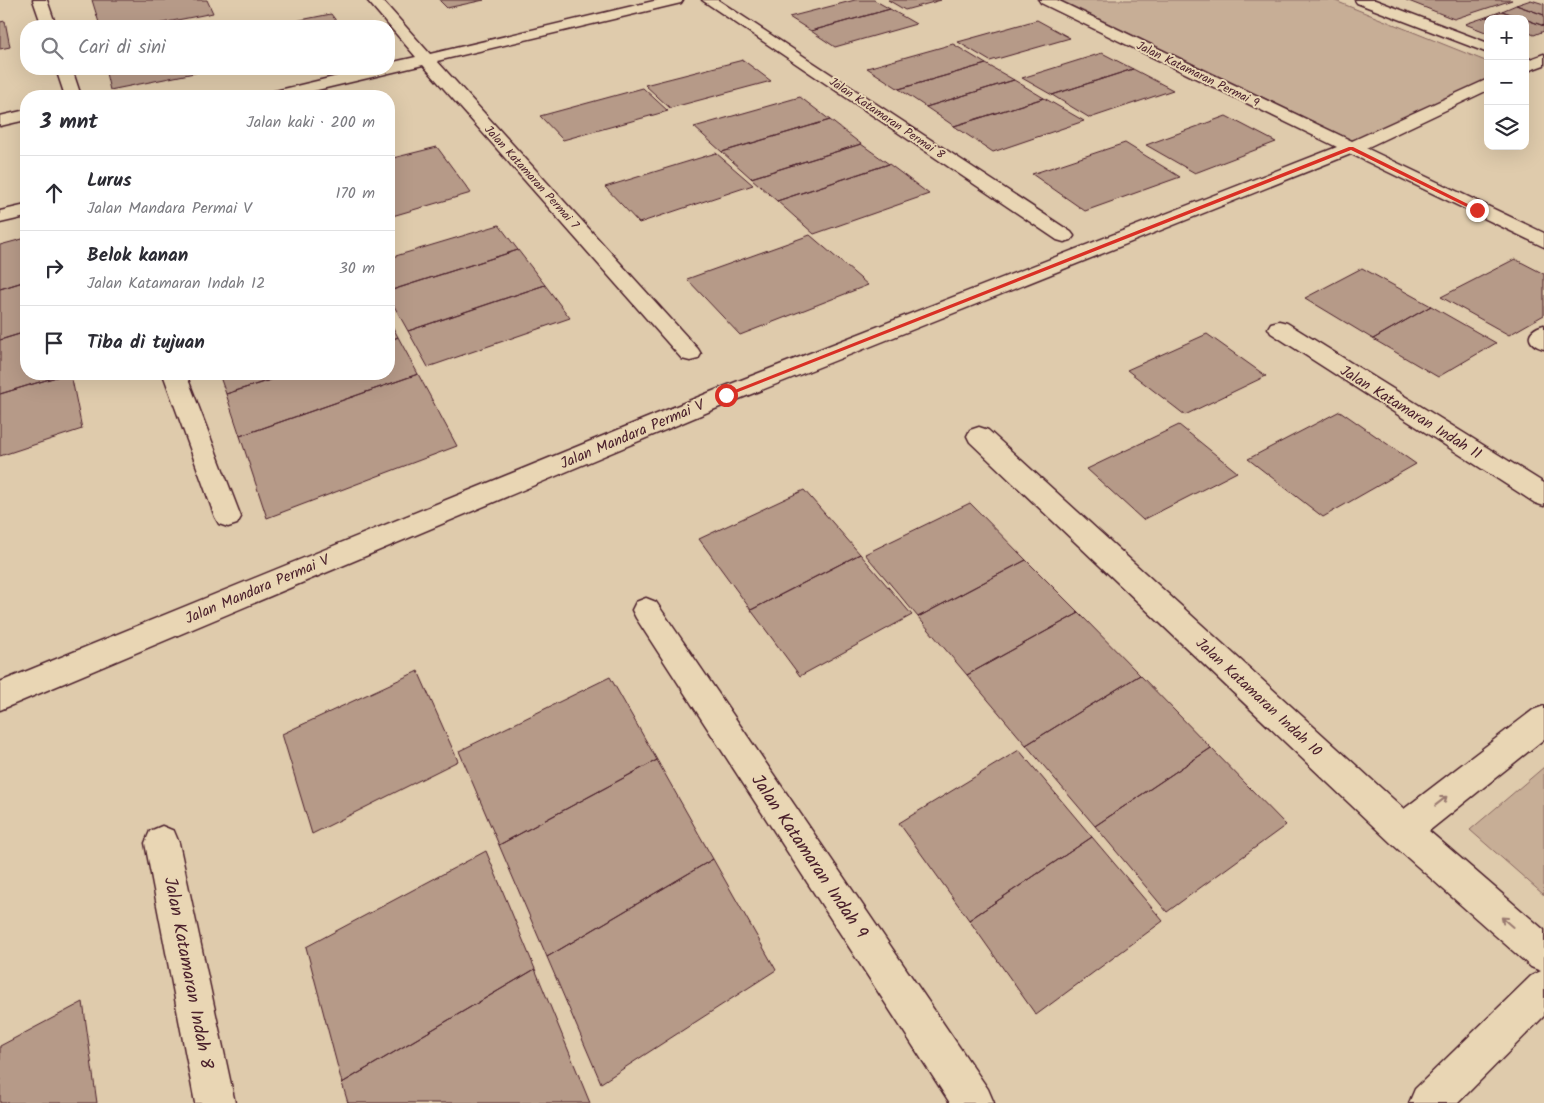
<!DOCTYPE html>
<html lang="id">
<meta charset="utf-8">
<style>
:root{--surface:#fff;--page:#f2f2f3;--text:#2b2b33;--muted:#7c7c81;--line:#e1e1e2}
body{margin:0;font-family:Kalam,sans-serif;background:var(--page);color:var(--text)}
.controls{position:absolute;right:15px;top:15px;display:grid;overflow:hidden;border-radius:10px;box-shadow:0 5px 20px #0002}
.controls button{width:45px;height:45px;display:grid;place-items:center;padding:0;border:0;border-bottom:1px solid var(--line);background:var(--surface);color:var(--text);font:25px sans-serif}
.stop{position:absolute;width:15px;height:15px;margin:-11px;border:4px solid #d93025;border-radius:50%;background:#fff}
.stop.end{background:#d93025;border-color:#fff;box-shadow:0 1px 5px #0008}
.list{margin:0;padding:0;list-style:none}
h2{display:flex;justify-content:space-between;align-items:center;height:65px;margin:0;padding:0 20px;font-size:21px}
h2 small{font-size:16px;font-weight:400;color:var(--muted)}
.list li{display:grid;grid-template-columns:32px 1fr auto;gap:15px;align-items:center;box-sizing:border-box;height:75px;padding:0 20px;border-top:1px solid var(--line)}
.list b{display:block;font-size:19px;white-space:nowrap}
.list p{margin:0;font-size:16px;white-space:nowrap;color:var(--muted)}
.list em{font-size:16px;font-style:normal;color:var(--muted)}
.icon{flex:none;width:28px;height:28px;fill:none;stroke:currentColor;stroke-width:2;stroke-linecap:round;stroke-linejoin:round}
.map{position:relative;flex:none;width:1544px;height:1103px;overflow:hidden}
.search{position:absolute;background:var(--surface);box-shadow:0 5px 20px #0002;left:20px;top:20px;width:375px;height:55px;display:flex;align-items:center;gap:12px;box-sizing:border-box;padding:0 18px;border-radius:20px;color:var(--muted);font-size:19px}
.panel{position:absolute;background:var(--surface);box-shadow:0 5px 20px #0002;left:20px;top:90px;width:375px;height:290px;border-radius:20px}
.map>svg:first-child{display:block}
.green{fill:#c7ae96;stroke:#886660}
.building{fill:#b69a88;stroke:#4a1f2b}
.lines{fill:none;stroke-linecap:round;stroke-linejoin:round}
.minor-casing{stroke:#4a1f2b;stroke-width:3}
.minor{fill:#e9d6b4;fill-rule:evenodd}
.oneway{stroke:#9a7a70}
.route{fill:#d93025}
.labels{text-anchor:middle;stroke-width:4;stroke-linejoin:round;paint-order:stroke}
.far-street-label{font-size:12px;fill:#4a1f2b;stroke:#e9d6b4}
.street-label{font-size:15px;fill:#4a1f2b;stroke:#e9d6b4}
.near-street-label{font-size:18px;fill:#4a1f2b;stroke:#e9d6b4}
</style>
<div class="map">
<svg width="1544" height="1103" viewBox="0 0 1544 1103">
<rect width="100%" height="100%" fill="#dfcbac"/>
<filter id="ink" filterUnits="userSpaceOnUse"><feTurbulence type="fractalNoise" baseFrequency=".02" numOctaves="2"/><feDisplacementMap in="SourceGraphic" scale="10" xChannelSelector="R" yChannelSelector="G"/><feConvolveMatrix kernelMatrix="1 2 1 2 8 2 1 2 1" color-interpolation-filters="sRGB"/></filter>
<g filter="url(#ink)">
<path class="green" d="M1060 0H1333L1488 62V89L1358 143Z
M1544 767V895L1470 830Z"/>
<path class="building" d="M92 0H207L213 13 147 26H100Z
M439 0H484L447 8Z
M855 0H874L890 9 811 31 789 17Z
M888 0H941L905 10Z
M1406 0H1512L1454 19Z
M1531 0 1544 4V15L1516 5Z
M1516 5 1544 15V26L1502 11Z
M890 9 916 24 835 47 811 31Z
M1502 11 1525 19H1491L1486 17Z
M331 14 340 26H270Z
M1486 17 1491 19H1488V33L1465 24Z
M1525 19 1544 26V31L1534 35 1525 31Z
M1037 20 1070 38 990 61 958 42Z
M5 21 10 47 0 49V22Z
M953 44 986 64 899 89 867 68Z
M1102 53 1133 69 1052 95 1022 78Z
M743 60 771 81 670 108 645 85Z
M986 64 1014 80 926 107 899 89Z
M105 69H214L110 90Z
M1133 69 1173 90 1090 118 1052 95Z
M1014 80 1044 98 954 126 926 107Z
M643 88 668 111 563 140 540 116Z
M800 97 830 120 722 152 694 127Z
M1044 98 1084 121 993 152 954 126Z
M1226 116 1276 142 1195 173 1146 145Z
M830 120 861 144 751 178 722 152Z
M1125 143 1180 177 1085 211 1032 174Z
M861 144 889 164 777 201 751 178Z
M437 147 471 193 389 217V159Z
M716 153 753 185 639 223 605 187Z
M889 164 929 194 814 234 777 201Z
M499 225 518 250 389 291V258Z
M810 235 868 285 740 335 687 279Z
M26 238V281L0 289V245Z
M518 250 545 285 408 331 389 297V291Z
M1515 259 1544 274V315L1509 335 1441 297Z
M1362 268 1431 306 1373 339 1305 298Z
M26 281V332L0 340V289Z
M545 285 570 318 428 367 408 331Z
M1431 306 1496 343 1438 377 1373 339Z
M389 320 398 337 389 341Z
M26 332V374H66L0 394V340Z
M1207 334 1266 376 1185 415 1127 370Z
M398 337 418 374 240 436 226 394 289 374H389V341Z
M66 374H71L82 429 0 456V394Z
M219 374H289L226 394Z
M418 374 457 446 267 518 240 436Z
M1340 411 1416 464 1323 517 1248 459Z
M1179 425 1237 472 1143 520 1087 469Z
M804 490 860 554 751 610 699 539Z
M970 503 1026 560 918 617 865 554Z
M860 554 912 615 800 676 751 610Z
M1026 560 1079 613 967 675 918 617Z
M1079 613 1140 675 1026 745 967 675Z
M418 671 458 761 312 834 282 734Z
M1140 675 1211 748 1095 826 1026 745Z
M610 677 657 760 499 845 459 751Z
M1211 748 1286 825 1167 912 1095 826Z
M1019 750 1092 837 969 920 899 823Z
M657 760 713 859 547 957 499 845Z
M1092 837 1163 921 1036 1015 969 920Z
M486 851 535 969 342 1083 306 947Z
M713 859 776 970 601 1083 547 957Z
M535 969 590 1103H348L342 1083Z
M83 1002 97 1103H0V1046Z"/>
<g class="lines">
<g class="minor-casing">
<path id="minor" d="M33 0H47L56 26H42Z
M367 0H382L430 54 658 0H683L681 3 437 61 698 349 701 354 698 359 690 361 682 359 423 65 292 96H265L267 93 367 69H389V63L416 57Z
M702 0H718L1071 232 1074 236 1071 240 1064 242 1057 240Z
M1039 0H1057L1352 141 1488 79V90L1366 148 1544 233V247L1351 154 734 401 0 710V682L718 389 1337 147 1041 3Z
M1355 0H1375L1488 43V53L1357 3Z
M1544 54V65L1525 72V61Z
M56 69H72L81 96H65Z
M26 110V120L0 126V116Z
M26 205V217L0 223V211Z
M1279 321 1287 323 1544 483V506L1535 503 1271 333 1268 328 1271 323Z
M1544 325V349C1525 344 1525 330 1544 325Z
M163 374H186L241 517 237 524 228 527 219 524 215 517Z
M979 427 988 430 1404 809 1533 710 1544 706V739L1429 831 1544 930V1016L1458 1103H1409L1415 1089 1531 976 1541 971 1531 967 1391 843 970 442 967 436 970 430Z
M646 598 656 602 988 1089 994 1103H950L636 618 632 610 636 602Z
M162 826 174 831 179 843 235 1103H195L145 843 150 831Z"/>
</g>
<use href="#minor" class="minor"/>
</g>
<defs><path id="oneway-shaft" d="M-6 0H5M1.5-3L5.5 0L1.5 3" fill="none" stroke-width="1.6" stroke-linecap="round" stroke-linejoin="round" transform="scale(1.25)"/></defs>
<g class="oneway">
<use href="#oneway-shaft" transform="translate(1441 801) rotate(-38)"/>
<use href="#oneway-shaft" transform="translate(1507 922) rotate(-139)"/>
</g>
</g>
<path class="route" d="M1349 147H1353L1480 210 1475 211 1351 150 728 396 722 395Z"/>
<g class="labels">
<g class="far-street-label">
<text transform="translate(1198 74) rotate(26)" y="4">Jalan Katamaran Permai 9</text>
<text transform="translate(887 118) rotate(34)" y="4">Jalan Katamaran Permai 8</text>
<text transform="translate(532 177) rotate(48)" y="4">Jalan Katamaran Permai 7</text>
</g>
<g class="street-label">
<text transform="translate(1411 412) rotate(32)" y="5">Jalan Katamaran Indah 11</text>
<text transform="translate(632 434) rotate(-23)" y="5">Jalan Mandara Permai V</text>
<text transform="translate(257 589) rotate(-23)" y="5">Jalan Mandara Permai V</text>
<text transform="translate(1259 697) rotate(43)" y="5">Jalan Katamaran Indah 10</text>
</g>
<g class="near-street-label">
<text transform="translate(810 856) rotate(56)" y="6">Jalan Katamaran Indah 9</text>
<text transform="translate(189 973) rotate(79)" y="6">Jalan Katamaran Indah 8</text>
</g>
</g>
</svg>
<div class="controls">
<button>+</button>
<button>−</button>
<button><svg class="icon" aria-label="layers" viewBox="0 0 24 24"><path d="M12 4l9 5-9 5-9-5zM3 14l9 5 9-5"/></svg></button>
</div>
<div class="stop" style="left:726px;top:395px"></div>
<div class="stop end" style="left:1477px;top:210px"></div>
<div class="search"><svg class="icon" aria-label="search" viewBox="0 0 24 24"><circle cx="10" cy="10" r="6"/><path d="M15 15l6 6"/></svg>Cari di sini</div>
<section class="panel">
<h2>3 mnt<small>Jalan kaki · 200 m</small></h2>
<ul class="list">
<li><svg class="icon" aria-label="ahead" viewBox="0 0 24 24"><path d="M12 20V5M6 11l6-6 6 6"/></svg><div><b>Lurus</b><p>Jalan Mandara Permai V</p></div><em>170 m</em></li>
<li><svg class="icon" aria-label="right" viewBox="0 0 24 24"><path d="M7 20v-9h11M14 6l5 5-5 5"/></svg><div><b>Belok kanan</b><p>Jalan Katamaran Indah 12</p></div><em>30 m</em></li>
<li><svg class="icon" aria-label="arrive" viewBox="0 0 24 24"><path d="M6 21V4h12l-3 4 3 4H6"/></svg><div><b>Tiba di tujuan</b></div></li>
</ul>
</section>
</div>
